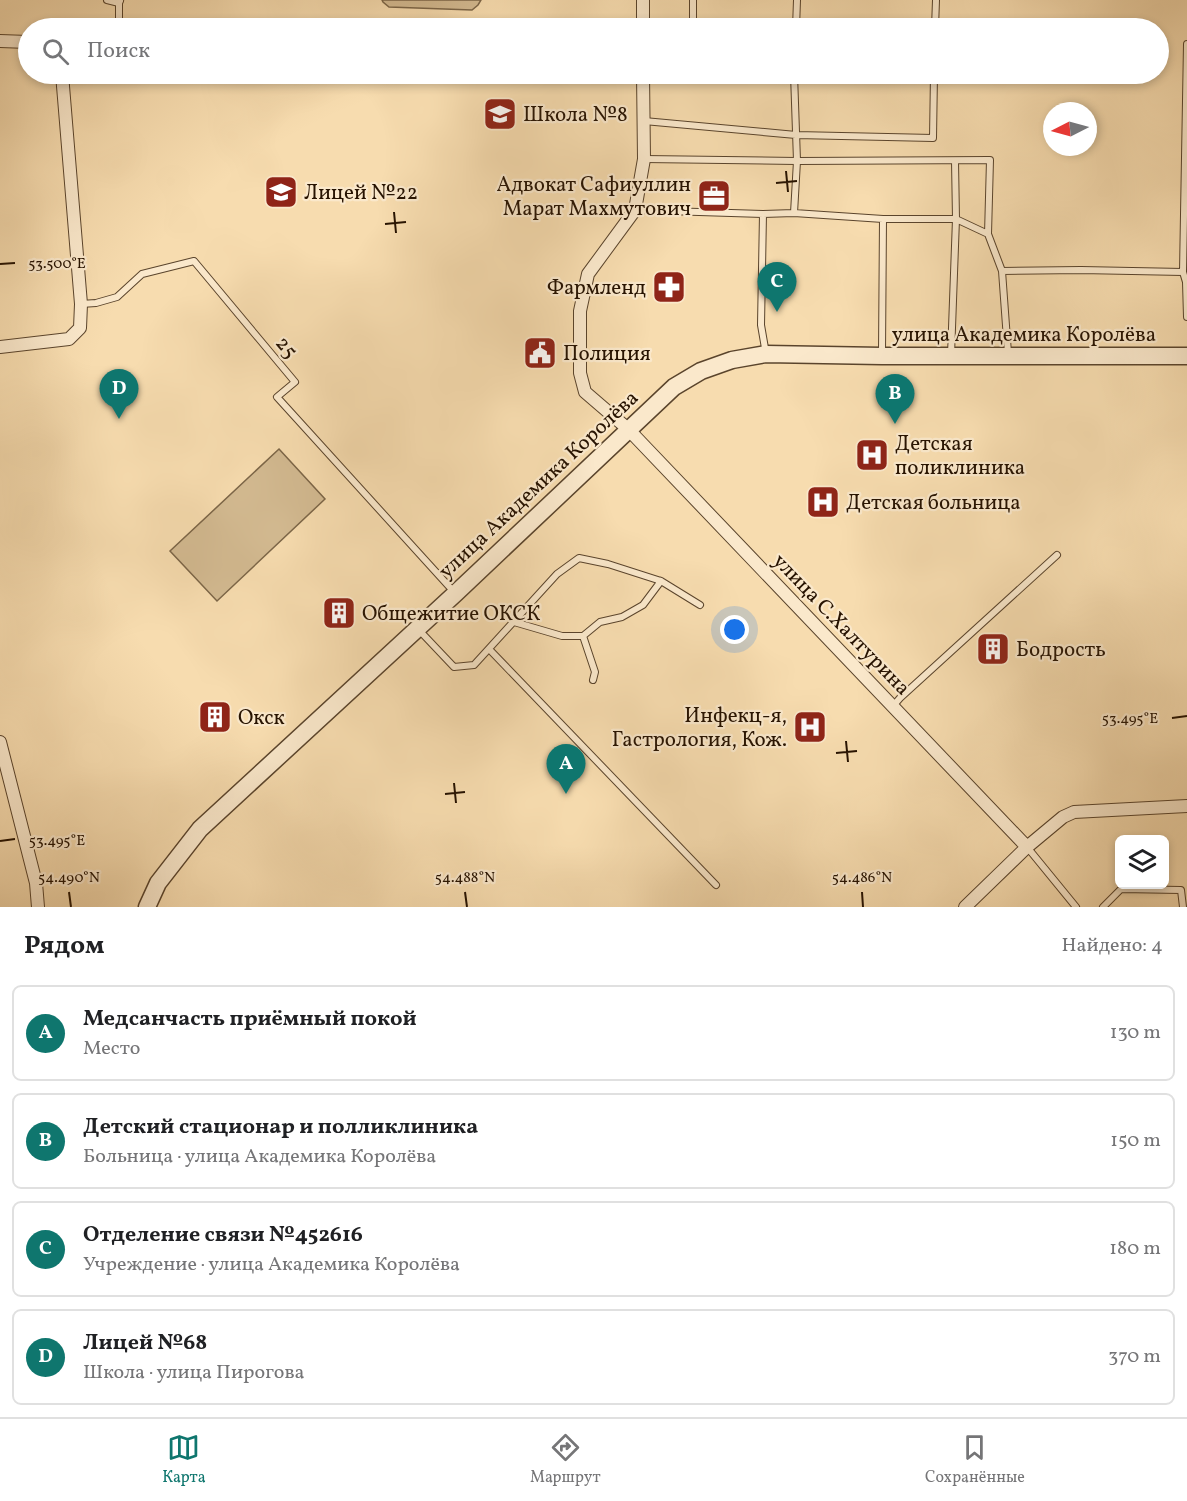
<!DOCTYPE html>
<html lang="ru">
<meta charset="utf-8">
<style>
:root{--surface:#fff;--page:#f2f2f2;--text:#202124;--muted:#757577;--line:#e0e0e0;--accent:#0f766e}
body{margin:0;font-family:Vollkorn,serif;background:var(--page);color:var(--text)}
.controls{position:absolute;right:18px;bottom:18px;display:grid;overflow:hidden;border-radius:9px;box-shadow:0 3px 9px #0003}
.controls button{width:54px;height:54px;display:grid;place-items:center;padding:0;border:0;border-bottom:2px solid var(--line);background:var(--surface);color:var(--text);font:30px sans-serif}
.compass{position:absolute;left:1043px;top:102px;width:54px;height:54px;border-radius:50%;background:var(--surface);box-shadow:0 3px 9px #0003;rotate:264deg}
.you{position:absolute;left:735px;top:630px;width:21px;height:21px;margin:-15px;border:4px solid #fff;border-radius:50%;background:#1a73e8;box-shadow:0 0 0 9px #1a73e833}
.badge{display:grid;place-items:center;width:39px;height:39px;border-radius:50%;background:var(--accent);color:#fff;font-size:20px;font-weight:700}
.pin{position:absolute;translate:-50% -50px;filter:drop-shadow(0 2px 3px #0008)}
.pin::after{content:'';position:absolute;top:32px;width:21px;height:18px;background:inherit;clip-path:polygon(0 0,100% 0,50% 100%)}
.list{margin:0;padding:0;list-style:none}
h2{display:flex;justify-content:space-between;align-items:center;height:78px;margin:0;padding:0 24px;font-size:26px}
h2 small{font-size:20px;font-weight:400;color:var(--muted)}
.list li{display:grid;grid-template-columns:39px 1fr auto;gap:18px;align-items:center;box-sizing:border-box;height:96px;margin:0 12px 12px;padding:0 12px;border:2px solid var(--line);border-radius:9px}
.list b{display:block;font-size:22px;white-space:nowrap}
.list p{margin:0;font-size:20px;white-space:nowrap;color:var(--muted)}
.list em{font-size:20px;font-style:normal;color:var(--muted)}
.icon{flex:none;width:33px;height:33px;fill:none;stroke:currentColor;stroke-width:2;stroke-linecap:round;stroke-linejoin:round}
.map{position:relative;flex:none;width:1187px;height:907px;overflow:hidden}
.search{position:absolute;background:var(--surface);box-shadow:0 3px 9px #0003;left:18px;right:18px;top:18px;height:66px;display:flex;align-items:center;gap:15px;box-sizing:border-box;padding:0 21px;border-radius:33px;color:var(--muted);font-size:22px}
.sheet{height:510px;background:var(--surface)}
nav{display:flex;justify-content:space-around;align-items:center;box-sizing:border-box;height:84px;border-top:2px solid var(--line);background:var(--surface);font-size:16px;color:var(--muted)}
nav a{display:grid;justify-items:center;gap:3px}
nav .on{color:var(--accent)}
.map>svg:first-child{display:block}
.green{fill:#d3ba91;stroke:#7c6648;stroke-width:1.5}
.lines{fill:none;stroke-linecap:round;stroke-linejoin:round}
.service-casing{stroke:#5a442c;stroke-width:8}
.minor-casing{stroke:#5a442c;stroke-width:14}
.tertiary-casing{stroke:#5a442c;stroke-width:19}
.service{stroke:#fae8cb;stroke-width:6}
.minor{stroke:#fae8cb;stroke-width:12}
.tertiary{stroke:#fae8cb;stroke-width:16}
.ticks{fill:none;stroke:#261200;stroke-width:2}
.labels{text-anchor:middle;stroke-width:4.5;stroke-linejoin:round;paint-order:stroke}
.poi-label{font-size:21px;fill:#261200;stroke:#fae8cb;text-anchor:start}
.street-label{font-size:21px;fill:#261200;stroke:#fae8cb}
.ticks-label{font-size:15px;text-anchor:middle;fill:#261200;stroke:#fae8cb;stroke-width:4.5;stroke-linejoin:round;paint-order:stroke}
</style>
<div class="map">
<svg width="1187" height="907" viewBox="0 0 1187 907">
<rect width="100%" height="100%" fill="#f7dcaf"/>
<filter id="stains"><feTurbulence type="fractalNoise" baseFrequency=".00333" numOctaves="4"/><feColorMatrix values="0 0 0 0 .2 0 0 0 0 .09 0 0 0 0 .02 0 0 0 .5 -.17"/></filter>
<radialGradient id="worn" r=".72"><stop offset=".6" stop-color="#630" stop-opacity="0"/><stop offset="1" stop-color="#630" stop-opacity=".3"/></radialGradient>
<path class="green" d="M382 0H481L478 5 472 10 389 7 383 2Z
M279 449 325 499 217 601 170 551Z"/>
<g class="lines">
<g class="service-casing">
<path id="service" d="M107 0 119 3 120 1
M693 0V28
M119 28V3
M796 28 797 0
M935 28 936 0
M1187 44 1183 272 1186 282 1187 317
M643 77 794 78
M644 121 796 135 933 138 934 74
M644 159 797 161 990 160 988 234
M635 210 763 214 794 213 883 219H956L988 234 1002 271 1008 353
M794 213 797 161 794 74
M763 214 761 325 766 354
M1002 271 1081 270 1183 272
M81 304 96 303 117 297 142 274 194 261 295 382 277 397 455 593
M882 353 883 219
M951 355 956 219 955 161
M514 622 562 636H583L600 622 622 617 643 605 661 581
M418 629 454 667 474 665 557 574 579 558 608 564 661 581 700 605
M583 636 595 672 593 680
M489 649 716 885
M893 706 900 698 1057 555
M1027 847 1076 907
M1103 907 1121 889 1181 890 1183 907"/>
</g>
<g class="minor-casing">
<path id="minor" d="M643 0V28
M0 41 28 42
M643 74 644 159 635 210 588 274 580 311V373L585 392 628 429 1027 847
M0 347 69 339 80 328 81 304 62 74
M0 742 36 883 38 907
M965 907 1027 847 1063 817 1074 812 1187 806"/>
</g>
<g class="tertiary-casing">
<path id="tertiary" d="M147 907 158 883 200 829 456 593 674 387 701 371 732 360 766 354 882 356H1187"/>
</g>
<use href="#service" class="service"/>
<use href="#minor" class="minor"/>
<use href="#tertiary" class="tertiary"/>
</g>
<path class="ticks" d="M786 171 788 192M776 183 797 181M394 212 396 233M385 224 406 222M0 264 15 263M1172 718 1187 716M846 741 848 762M836 753 857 751M454 783 456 803M445 794 465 792M0 841 15 839M69 892 71 907M465 892 467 907M862 892 863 907"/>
<defs>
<g id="school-square" transform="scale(1.725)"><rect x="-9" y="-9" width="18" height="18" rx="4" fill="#8f2418" stroke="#fae8cb"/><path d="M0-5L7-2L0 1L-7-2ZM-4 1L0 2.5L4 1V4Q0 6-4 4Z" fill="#fff"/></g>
<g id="office-square" transform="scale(1.725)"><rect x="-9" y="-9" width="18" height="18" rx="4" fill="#8f2418" stroke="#fae8cb"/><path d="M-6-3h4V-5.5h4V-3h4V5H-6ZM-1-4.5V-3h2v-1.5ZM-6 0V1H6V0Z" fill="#fff"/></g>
<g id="pharmacy-square" transform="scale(1.725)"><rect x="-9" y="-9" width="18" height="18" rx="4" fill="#8f2418" stroke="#fae8cb"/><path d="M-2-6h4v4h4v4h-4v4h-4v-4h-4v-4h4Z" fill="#fff"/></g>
<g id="civic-square" transform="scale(1.725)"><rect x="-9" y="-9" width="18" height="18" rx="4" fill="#8f2418" stroke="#fae8cb"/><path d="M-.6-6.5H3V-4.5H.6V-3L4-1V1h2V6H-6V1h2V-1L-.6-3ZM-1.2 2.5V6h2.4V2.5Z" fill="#fff"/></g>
<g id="hospital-square" transform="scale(1.725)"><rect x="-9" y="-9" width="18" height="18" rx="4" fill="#8f2418" stroke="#fae8cb"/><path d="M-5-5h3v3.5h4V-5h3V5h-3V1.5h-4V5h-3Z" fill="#fff"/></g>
<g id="building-square" transform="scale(1.725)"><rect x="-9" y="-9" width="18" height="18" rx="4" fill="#8f2418" stroke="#fae8cb"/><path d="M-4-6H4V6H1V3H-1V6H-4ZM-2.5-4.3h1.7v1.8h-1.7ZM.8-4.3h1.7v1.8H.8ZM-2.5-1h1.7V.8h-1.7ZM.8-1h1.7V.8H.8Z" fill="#fff"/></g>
</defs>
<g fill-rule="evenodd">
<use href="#school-square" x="500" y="114"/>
<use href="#school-square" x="281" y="192"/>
<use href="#office-square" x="714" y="196"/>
<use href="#pharmacy-square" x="669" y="287"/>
<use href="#civic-square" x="540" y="353"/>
<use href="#hospital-square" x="872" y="455"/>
<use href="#hospital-square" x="823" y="502"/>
<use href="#building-square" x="339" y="613"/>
<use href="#building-square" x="993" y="649"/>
<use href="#building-square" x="215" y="717"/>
<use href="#hospital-square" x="810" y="727"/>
</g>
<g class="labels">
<g class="poi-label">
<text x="523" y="121">Школа №8</text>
<text x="691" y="191" text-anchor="end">Адвокат Сафиуллин<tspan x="691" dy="24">Марат Махмутович</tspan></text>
<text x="304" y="199">Лицей №22</text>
<text x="646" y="294" text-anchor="end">Фармленд</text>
<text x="563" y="360">Полиция</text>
<text x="895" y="450">Детская<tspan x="895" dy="24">поликлиника</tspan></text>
<text x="846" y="509">Детская больница</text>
<text x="362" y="620">Общежитие ОКСК</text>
<text x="1016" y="656">Бодрость</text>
<text x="787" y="722" text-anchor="end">Инфекц-я,<tspan x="787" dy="24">Гастрология, Кож.</tspan></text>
<text x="238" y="724">Окск</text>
</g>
<g class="street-label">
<text x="1024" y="341">улица Академика Королёва</text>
<text transform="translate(287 347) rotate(50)" y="7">25</text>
<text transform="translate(538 484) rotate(-43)" y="7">улица Академика Королёва</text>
<text transform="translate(842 624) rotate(46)" y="7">улица С.Халтурина</text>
</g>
</g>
<g class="ticks-label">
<text x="57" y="268">53.500°E</text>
<text x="1130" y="723">53.495°E</text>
<text x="57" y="845">53.495°E</text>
<text x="69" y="882">54.490°N</text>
<text x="465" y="882">54.488°N</text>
<text x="862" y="882">54.486°N</text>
</g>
<rect width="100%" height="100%" filter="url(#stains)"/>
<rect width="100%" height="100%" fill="url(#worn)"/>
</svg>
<div class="controls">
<button><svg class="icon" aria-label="layers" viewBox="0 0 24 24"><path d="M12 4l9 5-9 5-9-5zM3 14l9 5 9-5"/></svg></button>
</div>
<svg class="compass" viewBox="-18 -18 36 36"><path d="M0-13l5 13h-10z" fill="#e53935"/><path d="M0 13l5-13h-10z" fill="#757577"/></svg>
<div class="you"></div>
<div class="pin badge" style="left:566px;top:794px">A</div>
<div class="pin badge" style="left:895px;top:424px">B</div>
<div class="pin badge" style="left:777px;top:312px">C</div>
<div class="pin badge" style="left:119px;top:419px">D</div>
<div class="search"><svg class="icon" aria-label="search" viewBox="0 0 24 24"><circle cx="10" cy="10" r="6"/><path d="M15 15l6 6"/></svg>Поиск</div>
</div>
<section class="sheet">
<h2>Рядом<small>Найдено: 4</small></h2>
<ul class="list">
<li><span class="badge">A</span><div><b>Медсанчасть приёмный покой</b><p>Место</p></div><em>130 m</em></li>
<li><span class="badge">B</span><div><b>Детский стационар и полликлиника</b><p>Больница · улица Академика Королёва</p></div><em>150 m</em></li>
<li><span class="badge">C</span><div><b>Отделение связи №452616</b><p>Учреждение · улица Академика Королёва</p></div><em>180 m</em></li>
<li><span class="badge">D</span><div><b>Лицей №68</b><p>Школа · улица Пирогова</p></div><em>370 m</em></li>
</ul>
</section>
<nav>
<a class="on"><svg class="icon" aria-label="map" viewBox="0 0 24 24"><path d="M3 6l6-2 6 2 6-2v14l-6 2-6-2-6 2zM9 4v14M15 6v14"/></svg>Карта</a>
<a><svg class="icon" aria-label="directions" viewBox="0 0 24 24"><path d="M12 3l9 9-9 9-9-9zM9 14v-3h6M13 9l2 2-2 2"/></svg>Маршрут</a>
<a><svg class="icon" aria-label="saved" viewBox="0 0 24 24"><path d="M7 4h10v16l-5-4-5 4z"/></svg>Сохранённые</a>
</nav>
